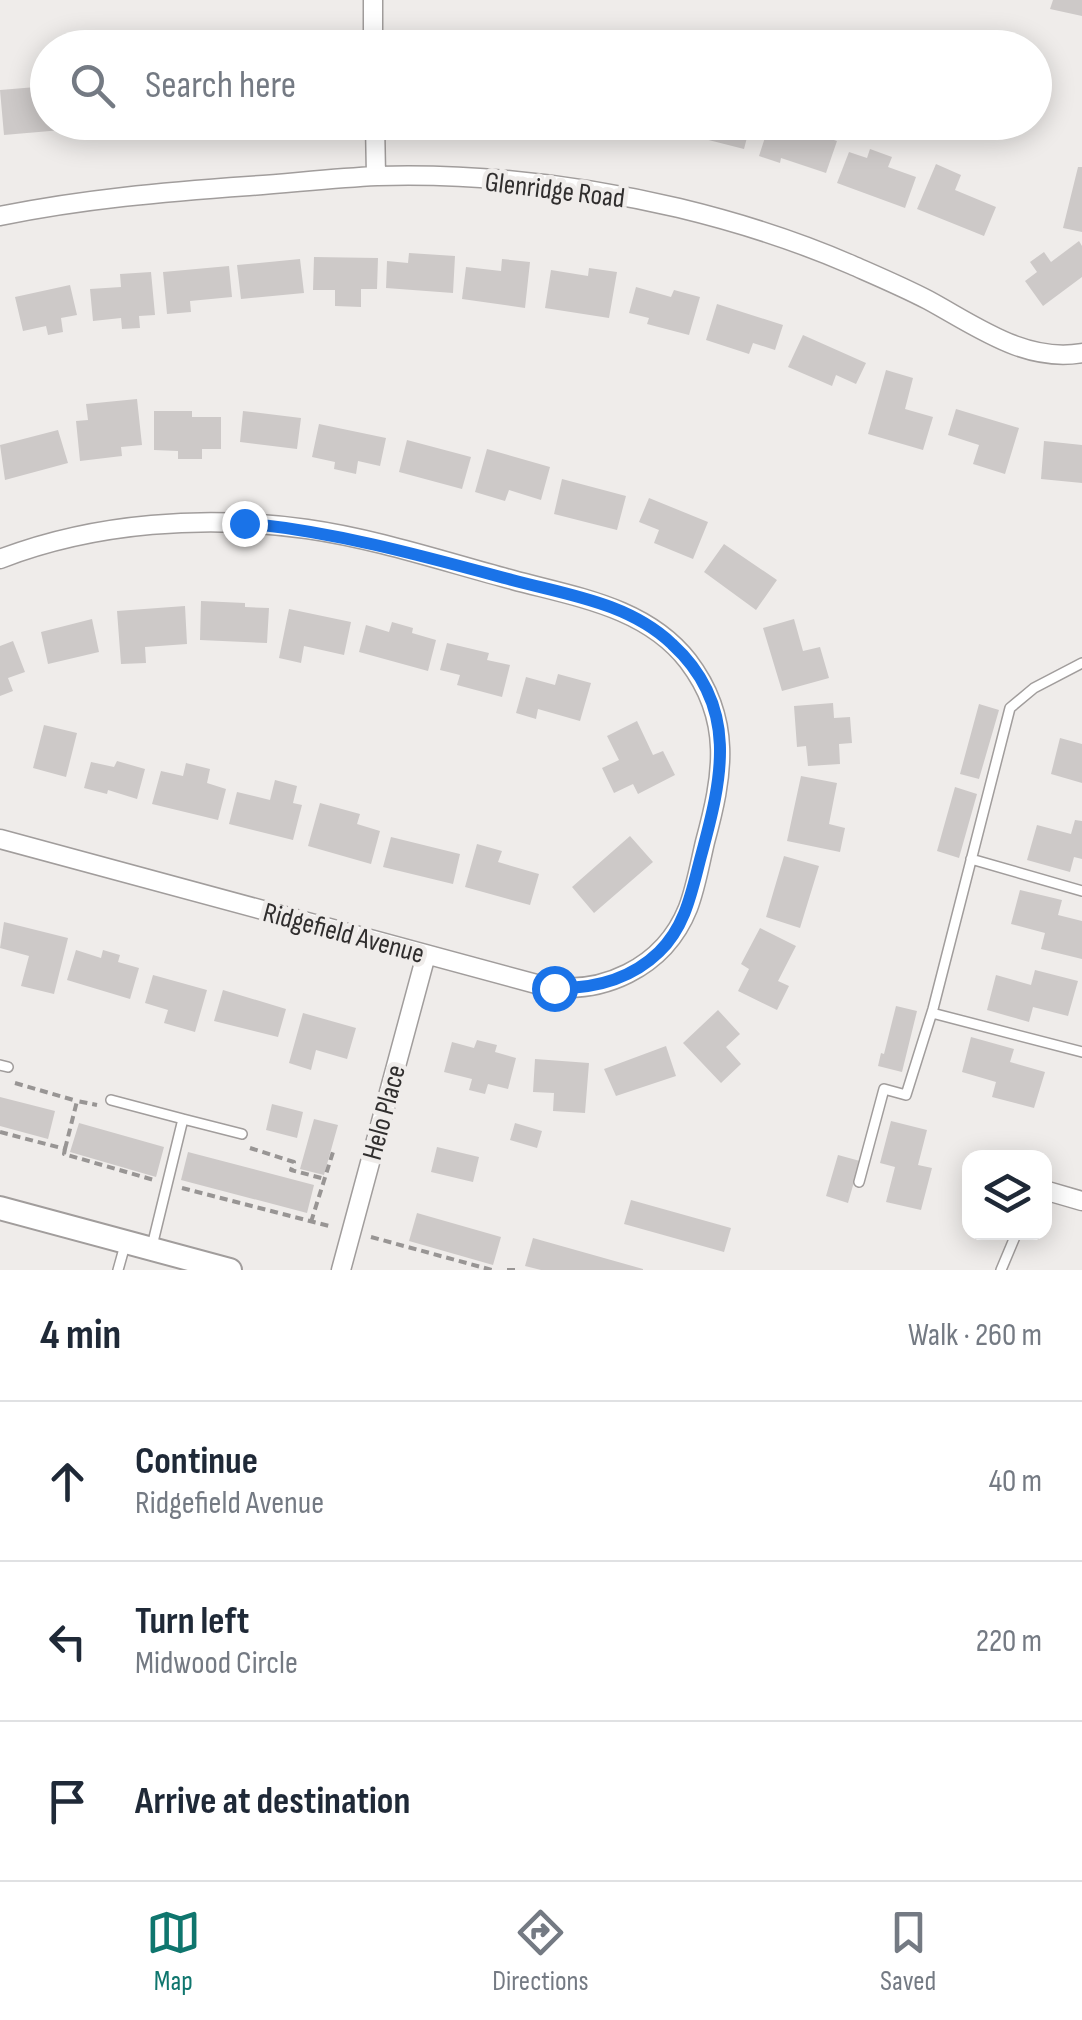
<!DOCTYPE html>
<meta charset="utf-8">
<style>
:root{--surface:#fff;--page:#f2f2f3;--text:#1f2937;--muted:#747a83;--line:#e0e1e3;--accent:#0f766e}
body{margin:0;font-family:"Sofia Sans Condensed",sans-serif;background:var(--page);color:var(--text)}
.controls{position:absolute;right:30px;bottom:30px;display:grid;overflow:hidden;border-radius:20px;box-shadow:0 5px 25px #0003}
.controls button{width:90px;height:90px;display:grid;place-items:center;padding:0;border:0;border-bottom:2px solid var(--line);background:var(--surface);color:var(--text);font:50px sans-serif}
.stop{position:absolute;width:30px;height:30px;margin:-22px;border:8px solid #1a73e8;border-radius:50%;background:#fff}
.stop.end{background:#1a73e8;border-color:#fff;box-shadow:0 2px 10px #0008}
.list{margin:0;padding:0;list-style:none}
h2{display:flex;justify-content:space-between;align-items:center;height:130px;margin:0;padding:0 40px;font-size:42px}
h2 small{font-size:32px;font-weight:400;color:var(--muted)}
.list li{display:grid;grid-template-columns:65px 1fr auto;gap:30px;align-items:center;box-sizing:border-box;height:160px;padding:0 40px;border-top:2px solid var(--line)}
.list b{display:block;font-size:38px;white-space:nowrap}
.list p{margin:0;font-size:32px;white-space:nowrap;color:var(--muted)}
.list em{font-size:32px;font-style:normal;color:var(--muted)}
.icon{flex:none;width:55px;height:55px;fill:none;stroke:currentColor;stroke-width:2;stroke-linecap:round;stroke-linejoin:round}
.map{position:relative;flex:none;width:1082px;height:1270px;overflow:hidden}
.search{position:absolute;background:var(--surface);box-shadow:0 5px 25px #0003;left:30px;right:30px;top:30px;height:110px;display:flex;align-items:center;gap:25px;box-sizing:border-box;padding:0 35px;border-radius:55px;color:var(--muted);font-size:38px}
.sheet{height:610px;background:var(--surface)}
nav{display:flex;justify-content:space-around;align-items:center;box-sizing:border-box;height:140px;border-top:2px solid var(--line);background:var(--surface);font-size:28px;color:var(--muted)}
nav a{display:grid;justify-items:center;gap:5px}
nav .on{color:var(--accent)}
.map>svg:first-child{display:block}
.building{fill:#cdc9c8}
.lines{fill:none;stroke-linecap:round;stroke-linejoin:round}
.service-casing{stroke:#a19d9c;stroke-width:12}
.minor-casing{stroke:#a19d9c;stroke-width:21}
.tertiary-casing{stroke:#a19d9c;stroke-width:26}
.path{stroke:#989594;stroke-width:4;stroke-dasharray:8 5;stroke-linecap:butt}
.service{stroke:#fff;stroke-width:9}
.minor{stroke:#fff;stroke-width:18}
.tertiary{stroke:#fff;stroke-width:22}
.route{stroke:#1a73e8;stroke-width:12}
.labels{text-anchor:middle;stroke-width:9;stroke-linejoin:round;paint-order:stroke}
.street-label{font-size:28px;fill:#302e2e;stroke:#efecea}
</style>
<div class="map">
<svg width="1082" height="1270" viewBox="0 0 1082 1270">
<rect width="100%" height="100%" fill="#efecea"/>
<path class="building" d="M1053 0H1082V16L1050 9Z
M422 39 479 43V48H421Z
M48 86V122H72L73 129 4 135 0 90Z
M675 122H751L744 149 673 131Z
M770 122H810L807 131 837 141 826 173 781 158 780 163 759 156Z
M870 149 892 157 888 167 916 177 905 208 837 183 849 152 867 158Z
M936 164 961 175 955 190 996 207 984 236 917 209Z
M1078 167H1082V232L1063 228Z
M1079 241 1082 246V277L1043 306 1025 281 1037 272 1030 262 1044 252 1051 262Z
M409 253 455 256 453 293 386 288 387 261 408 263Z
M314 257 378 258 377 289H361V307L335 306V290H313Z
M300 259 304 293 241 299 237 265Z
M502 259 530 262 525 308 462 299 466 267 501 271Z
M229 266 232 297 190 301 191 312 167 314 163 272Z
M589 268 617 272 609 318 545 308 551 270 588 276Z
M151 272 155 315 139 316 140 328 122 329 121 318 93 321 90 289 121 287 120 274Z
M70 285 77 315 61 318 63 332 48 335 46 326 23 331 15 297Z
M636 287 671 297 674 290 700 297 689 335 647 324 649 318 629 313Z
M717 304 783 325 775 350 753 343 749 354 706 340Z
M803 335 866 363 856 384 836 375 832 386 788 367Z
M886 370 913 378 905 409 933 417 923 450 868 434Z
M137 399 142 445 121 447 122 456 80 461 76 421 88 420 86 404Z
M956 409 1019 428 1005 474 973 464 979 445 948 435Z
M154 411H192V417H221V449H202V459H178V451L154 450Z
M243 411 301 418 297 449 240 442Z
M319 424 386 438 380 466 358 461 356 474 334 469 335 462 312 457Z
M58 430 68 463 5 480 0 445Z
M407 440 471 457 462 489 399 472Z
M1044 441 1082 445V483L1041 479Z
M487 449 550 467 541 500 509 490 505 501 475 492Z
M562 479 626 496 617 530 554 514Z
M649 498 708 522 693 559 654 543 659 530 639 522Z
M724 544 777 580 756 610 704 572Z
M201 601 245 603V607L269 608 267 643 200 640Z
M185 606 187 644 145 647 146 663 121 664 117 611Z
M289 609 351 622 344 655 304 646 301 663 279 658Z
M92 619 99 652 48 664 41 632Z
M794 619 803 651 820 647 829 678 782 691 763 628Z
M392 622 413 628 412 633 436 640 428 671 359 652 366 625 389 632Z
M13 641 25 672 8 678 13 691 0 696V646Z
M447 643 489 653 487 660 510 665 502 697 457 685 460 675 440 670Z
M558 674 591 683 580 721 538 709 536 719 516 713 526 677 555 685Z
M833 703 834 718 850 717 852 743 839 744 840 764 808 766 806 746 797 747 794 706Z
M979 704 999 710 979 779 960 774Z
M637 721 653 755 663 751 675 775 638 794 633 784 614 793 602 768 619 760 607 736Z
M44 725 77 733 66 777 33 768Z
M1060 738 1082 744V783L1051 774Z
M117 761 145 769 137 799 108 790 107 794 84 788 91 762 114 767Z
M186 763 210 769 207 783 226 789 218 820 152 804 161 771 183 776Z
M801 776 837 783 829 824 845 828 840 852 787 841Z
M275 780 297 786 293 803 302 805 293 840 229 824 237 792 270 800Z
M955 787 977 794 959 858 937 851Z
M320 803 360 814 357 824 380 831 371 864 308 846Z
M1075 820 1082 821V859L1074 857 1070 872 1027 860 1037 825 1071 834Z
M630 836 653 862 594 913 572 887Z
M391 837 460 854 453 884 383 867Z
M477 844 502 851 498 862 539 874 530 905 465 887Z
M784 856 819 866 800 928 766 917Z
M1020 890 1062 900 1058 915 1082 921V959L1041 949 1045 933 1011 924Z
M4 922 68 938 54 994 21 986 29 956 0 948Z
M760 928 796 946 778 981 789 986 777 1010 738 991 749 969 741 964Z
M76 950 101 958 103 950 120 955 118 962 139 968 130 999 67 980Z
M1035 970 1078 981 1068 1016 1033 1007 1029 1022 987 1010 996 975 1031 985Z
M153 975 207 990 195 1032 164 1023 168 1010 145 1003Z
M223 990 286 1009 278 1037 214 1021Z
M896 1006 917 1011 902 1072 878 1066 881 1053 884 1054Z
M718 1010 740 1034 726 1047 741 1064 721 1083 683 1043Z
M303 1013 356 1028 347 1059 316 1050 311 1070 289 1063Z
M971 1037 1014 1049 1010 1062 1045 1072 1034 1108 992 1097 996 1082 962 1072Z
M477 1040 497 1045 495 1052 516 1058 508 1089 488 1084 485 1094 469 1090 472 1079 444 1072 452 1042 474 1048Z
M666 1046 676 1076 616 1096 604 1069Z
M535 1059 589 1063 585 1113 553 1111 554 1093 533 1092Z
M0 1097 55 1111 48 1139 0 1126Z
M272 1104 303 1112 297 1138 266 1130Z
M314 1119 338 1125 324 1175 300 1169Z
M891 1121 927 1130 918 1165 932 1168 921 1210 886 1202 895 1167 880 1163Z
M79 1123 164 1147 156 1177 70 1152Z
M515 1123 542 1131 537 1148 510 1140Z
M437 1147 479 1157 473 1182 431 1172Z
M188 1152 314 1185 307 1213 181 1180Z
M838 1155 860 1161 848 1203 826 1196Z
M631 1200 731 1228 724 1252 624 1224Z
M417 1213 501 1237 493 1265 409 1241Z
M533 1238 643 1269V1270H541L525 1266Z"/>
<g class="lines">
<g class="service-casing">
<path id="service" d="M971 859 1082 891
M932 1013 1082 1052
M0 1065 8 1067
M111 1100 183 1119 152 1246
M183 1119 242 1134
M859 1182 884 1089 906 1095 933 1009 1010 708 1034 688 1082 663
M118 1270 125 1245
M1001 1270 1017 1232"/>
</g>
<g class="minor-casing">
<path id="minor" d="M373 0V48
M375 122 376 176
M0 216C83 199 165 192 249 186 291 183 335 178 377 176 478 173 580 185 679 208 737 222 797 241 852 265 877 276 903 287 928 300 976 326 1025 363 1082 353
M0 559C96 522 206 515 307 529 377 539 445 562 513 580 576 597 646 607 688 661 733 720 723 776 705 842 700 863 696 887 688 908 664 968 601 997 540 985L0 839
M1044 1190 1082 1201
M341 1270 426 955"/>
</g>
<g class="tertiary-casing">
<path id="tertiary" d="M0 1208 230 1270"/>
</g>
<path class="path" d="M15 1083 77 1101
M0 1132 65 1149 64 1154 154 1180
M250 1148 294 1162 291 1170 325 1179
M65 1149 77 1101 97 1105
M182 1188 333 1227
M311 1222 333 1152
M371 1237 492 1270
M507 1270H515"/>
<use href="#service" class="service"/>
<use href="#minor" class="minor"/>
<use href="#tertiary" class="tertiary"/>
</g>
<g class="lines">
<path class="route" d="M244 523C337 532 423 556 512 580 568 595 629 603 672 644 740 706 722 779 701 856 692 890 686 926 659 952 630 980 593 989 554 988"/>
</g>
<g class="labels">
<g class="street-label">
<text transform="translate(555 189) rotate(7)" y="10">Glenridge Road</text>
<text transform="translate(344 932) rotate(15)" y="10">Ridgefield Avenue</text>
<text transform="translate(383 1112) rotate(-75)" y="10">Helo Place</text>
</g>
</g>
</svg>
<div class="controls">
<button><svg class="icon" aria-label="layers" viewBox="0 0 24 24"><path d="M12 4l9 5-9 5-9-5zM3 14l9 5 9-5"/></svg></button>
</div>
<div class="stop" style="left:554px;top:988px"></div>
<div class="stop end" style="left:244px;top:523px"></div>
<div class="search"><svg class="icon" aria-label="search" viewBox="0 0 24 24"><circle cx="10" cy="10" r="6"/><path d="M15 15l6 6"/></svg>Search here</div>
</div>
<section class="sheet">
<h2>4 min<small>Walk · 260 m</small></h2>
<ul class="list">
<li><svg class="icon" aria-label="ahead" viewBox="0 0 24 24"><path d="M12 20V5M6 11l6-6 6 6"/></svg><div><b>Continue</b><p>Ridgefield Avenue</p></div><em>40 m</em></li>
<li><svg class="icon" aria-label="left" viewBox="0 0 24 24"><path d="M17 20v-9H6M10 6l-5 5 5 5"/></svg><div><b>Turn left</b><p>Midwood Circle</p></div><em>220 m</em></li>
<li><svg class="icon" aria-label="arrive" viewBox="0 0 24 24"><path d="M6 21V4h12l-3 4 3 4H6"/></svg><div><b>Arrive at destination</b></div></li>
</ul>
</section>
<nav>
<a class="on"><svg class="icon" aria-label="map" viewBox="0 0 24 24"><path d="M3 6l6-2 6 2 6-2v14l-6 2-6-2-6 2zM9 4v14M15 6v14"/></svg>Map</a>
<a><svg class="icon" aria-label="directions" viewBox="0 0 24 24"><path d="M12 3l9 9-9 9-9-9zM9 14v-3h6M13 9l2 2-2 2"/></svg>Directions</a>
<a><svg class="icon" aria-label="saved" viewBox="0 0 24 24"><path d="M7 4h10v16l-5-4-5 4z"/></svg>Saved</a>
</nav>
